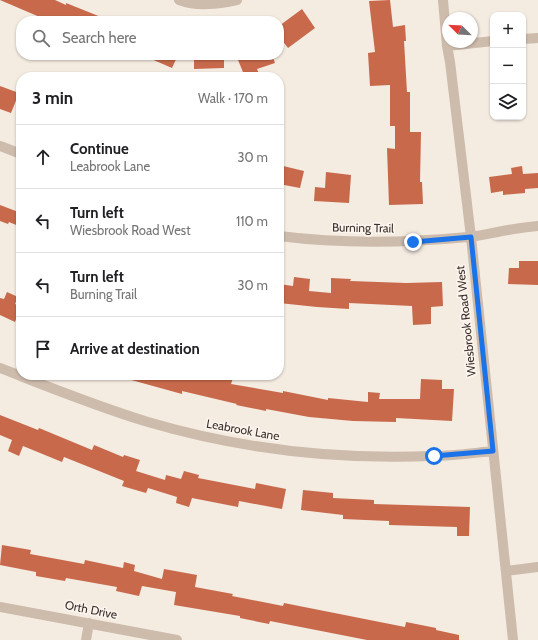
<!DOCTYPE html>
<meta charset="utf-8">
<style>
:root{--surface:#fff;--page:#f6f6f6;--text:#202124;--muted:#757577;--line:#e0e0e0}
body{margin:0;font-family:Cabin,sans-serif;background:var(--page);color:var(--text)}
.controls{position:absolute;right:12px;top:12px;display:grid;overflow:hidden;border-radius:8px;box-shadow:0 1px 3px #0004}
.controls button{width:36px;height:36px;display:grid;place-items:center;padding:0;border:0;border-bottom:1px solid var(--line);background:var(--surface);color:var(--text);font:20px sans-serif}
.compass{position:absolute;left:442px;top:12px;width:36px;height:36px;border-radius:50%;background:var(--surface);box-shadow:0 1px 3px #0004;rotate:294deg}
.stop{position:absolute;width:12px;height:12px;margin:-9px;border:3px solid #1a73e8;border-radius:50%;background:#fff}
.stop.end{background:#1a73e8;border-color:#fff;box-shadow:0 1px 4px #0008}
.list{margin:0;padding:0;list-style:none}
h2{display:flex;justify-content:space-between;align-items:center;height:52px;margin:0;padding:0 16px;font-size:17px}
h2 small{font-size:13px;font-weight:400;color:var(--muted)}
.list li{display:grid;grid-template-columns:26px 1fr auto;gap:12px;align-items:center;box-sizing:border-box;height:64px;padding:0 16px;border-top:1px solid var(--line)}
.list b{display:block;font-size:15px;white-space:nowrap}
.list p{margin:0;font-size:13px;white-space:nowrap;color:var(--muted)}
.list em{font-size:13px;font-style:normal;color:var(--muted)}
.icon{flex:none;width:22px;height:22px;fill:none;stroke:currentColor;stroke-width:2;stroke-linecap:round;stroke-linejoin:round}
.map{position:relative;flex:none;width:538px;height:640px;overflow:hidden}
.search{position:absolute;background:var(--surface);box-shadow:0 1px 3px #0004;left:16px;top:16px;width:268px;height:44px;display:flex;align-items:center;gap:10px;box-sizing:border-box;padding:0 14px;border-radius:16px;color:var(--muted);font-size:15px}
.panel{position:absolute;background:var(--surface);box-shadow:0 1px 3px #0004;left:16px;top:72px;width:268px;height:308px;border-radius:16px}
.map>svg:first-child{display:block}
.building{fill:#c8694b}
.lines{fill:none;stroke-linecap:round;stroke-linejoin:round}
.minor{stroke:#cdbbac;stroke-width:10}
.route{stroke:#1a73e8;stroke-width:5}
.labels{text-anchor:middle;stroke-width:3.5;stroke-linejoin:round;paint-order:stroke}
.street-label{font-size:12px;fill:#3b302b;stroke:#fbf5ee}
</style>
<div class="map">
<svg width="538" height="640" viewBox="0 0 538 640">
<rect width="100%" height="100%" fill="#f4ebe1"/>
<path class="building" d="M0 0H55L66 5V3L111 21H49Z
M390 0 393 27 405 25 406 41H404L407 92H410V132H421L420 182H422L423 204 389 205 387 148 395 149V126H390V85L370 86 368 53 375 52 369 1Z
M302 9 315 28 288 48 279 36V26Z
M142 55H178L172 68Z
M194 55H224V68L194 69Z
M236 55H272L275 63 257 69 260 77H245Z
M0 86 19 93 11 113 0 109Z
M279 165 304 171 300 188 279 184Z
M522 166 523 174 538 173V188L525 189V193L503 195V191L491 193 489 177 512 174 511 168Z
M326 172 351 175 349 203 314 201 315 187 325 188Z
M0 205 21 213V227L9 222 8 224 0 221Z
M519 261H538V285L508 284 509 268H519Z
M294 277 310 279 309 291 331 293V278L351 279 350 281 406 283 442 282 443 306 431 307V324L413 325 412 306 349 303V309L317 307 279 303V284L293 286Z
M7 292 18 297 15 304 21 306 15 322 0 315V298L4 299Z
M125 375H234L231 384 283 393V391L328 400V398L368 402V392L380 393 379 399H420L421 379 442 380V389H454L452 421 396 418V422L353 421 309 417 266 409V411L236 405 237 404 182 391V394L124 378Z
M0 415 38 430 39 428 92 450 94 445 123 457 124 455 140 460 136 471 165 480 166 475 181 479 184 471 199 475 198 478 255 489 256 483 286 489 282 509 239 501 238 507 192 498 189 507 176 503 177 497 148 488 146 493 122 486 124 481 64 457 62 462 23 446 19 456 8 451 12 440 0 435Z
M303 490 333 493V498L374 500V504L470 507 469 536H457V527L389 525V521L343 519V515L301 510Z
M2 545 31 550 30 554 84 564 85 560 123 568 124 562 135 565 134 571 162 579 164 569 197 575 195 587 233 594 232 596 283 606 284 603 405 627 406 622 436 628V630L459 635V640H367L270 621 269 624 240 618V616L174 605 176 592 142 586 139 596 116 591 117 587 66 578 65 581 36 576V572L0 565Z"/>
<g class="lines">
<path class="minor" d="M179 0C198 7 218 4 237 0
M443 0 447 46 450 62 471 237 513 640
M523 39 538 38
M447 46 493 41
M0 146 21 154
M279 236C342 244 405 243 468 237 482 236 495 232 508 230 518 228 528 227 538 226
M0 368C49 387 98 407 148 422 240 449 337 460 433 456 453 456 473 453 493 451
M506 571 538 567
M0 607 177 640
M86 640 89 623"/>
</g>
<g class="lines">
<path class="route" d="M413 242 471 237 493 451 434 456"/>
</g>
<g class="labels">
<g class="street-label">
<text transform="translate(363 228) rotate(1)" y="4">Burning Trail</text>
<text transform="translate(466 321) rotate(-96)" y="4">Wiesbrook Road West</text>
<text transform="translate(243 430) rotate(10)" y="4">Leabrook Lane</text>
<text transform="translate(91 610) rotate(11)" y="4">Orth Drive</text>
</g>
</g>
</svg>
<div class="controls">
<button>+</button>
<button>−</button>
<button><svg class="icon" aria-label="layers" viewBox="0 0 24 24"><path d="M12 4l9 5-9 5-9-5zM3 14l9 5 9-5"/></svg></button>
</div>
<svg class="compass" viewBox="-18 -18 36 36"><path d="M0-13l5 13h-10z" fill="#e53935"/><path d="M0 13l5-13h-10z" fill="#757577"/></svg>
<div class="stop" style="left:434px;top:456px"></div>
<div class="stop end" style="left:413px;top:242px"></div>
<div class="search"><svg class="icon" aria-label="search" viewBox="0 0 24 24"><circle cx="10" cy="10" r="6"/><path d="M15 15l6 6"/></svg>Search here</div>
<section class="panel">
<h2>3 min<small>Walk · 170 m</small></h2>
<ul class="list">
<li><svg class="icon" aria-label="ahead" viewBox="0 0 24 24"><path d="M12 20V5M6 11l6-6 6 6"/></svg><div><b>Continue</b><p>Leabrook Lane</p></div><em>30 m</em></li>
<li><svg class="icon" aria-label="left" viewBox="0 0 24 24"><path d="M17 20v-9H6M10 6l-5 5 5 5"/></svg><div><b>Turn left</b><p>Wiesbrook Road West</p></div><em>110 m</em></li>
<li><svg class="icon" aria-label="left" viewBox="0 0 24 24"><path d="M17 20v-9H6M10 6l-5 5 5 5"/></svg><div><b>Turn left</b><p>Burning Trail</p></div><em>30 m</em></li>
<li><svg class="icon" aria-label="arrive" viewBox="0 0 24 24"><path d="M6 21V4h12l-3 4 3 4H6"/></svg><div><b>Arrive at destination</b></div></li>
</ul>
</section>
</div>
